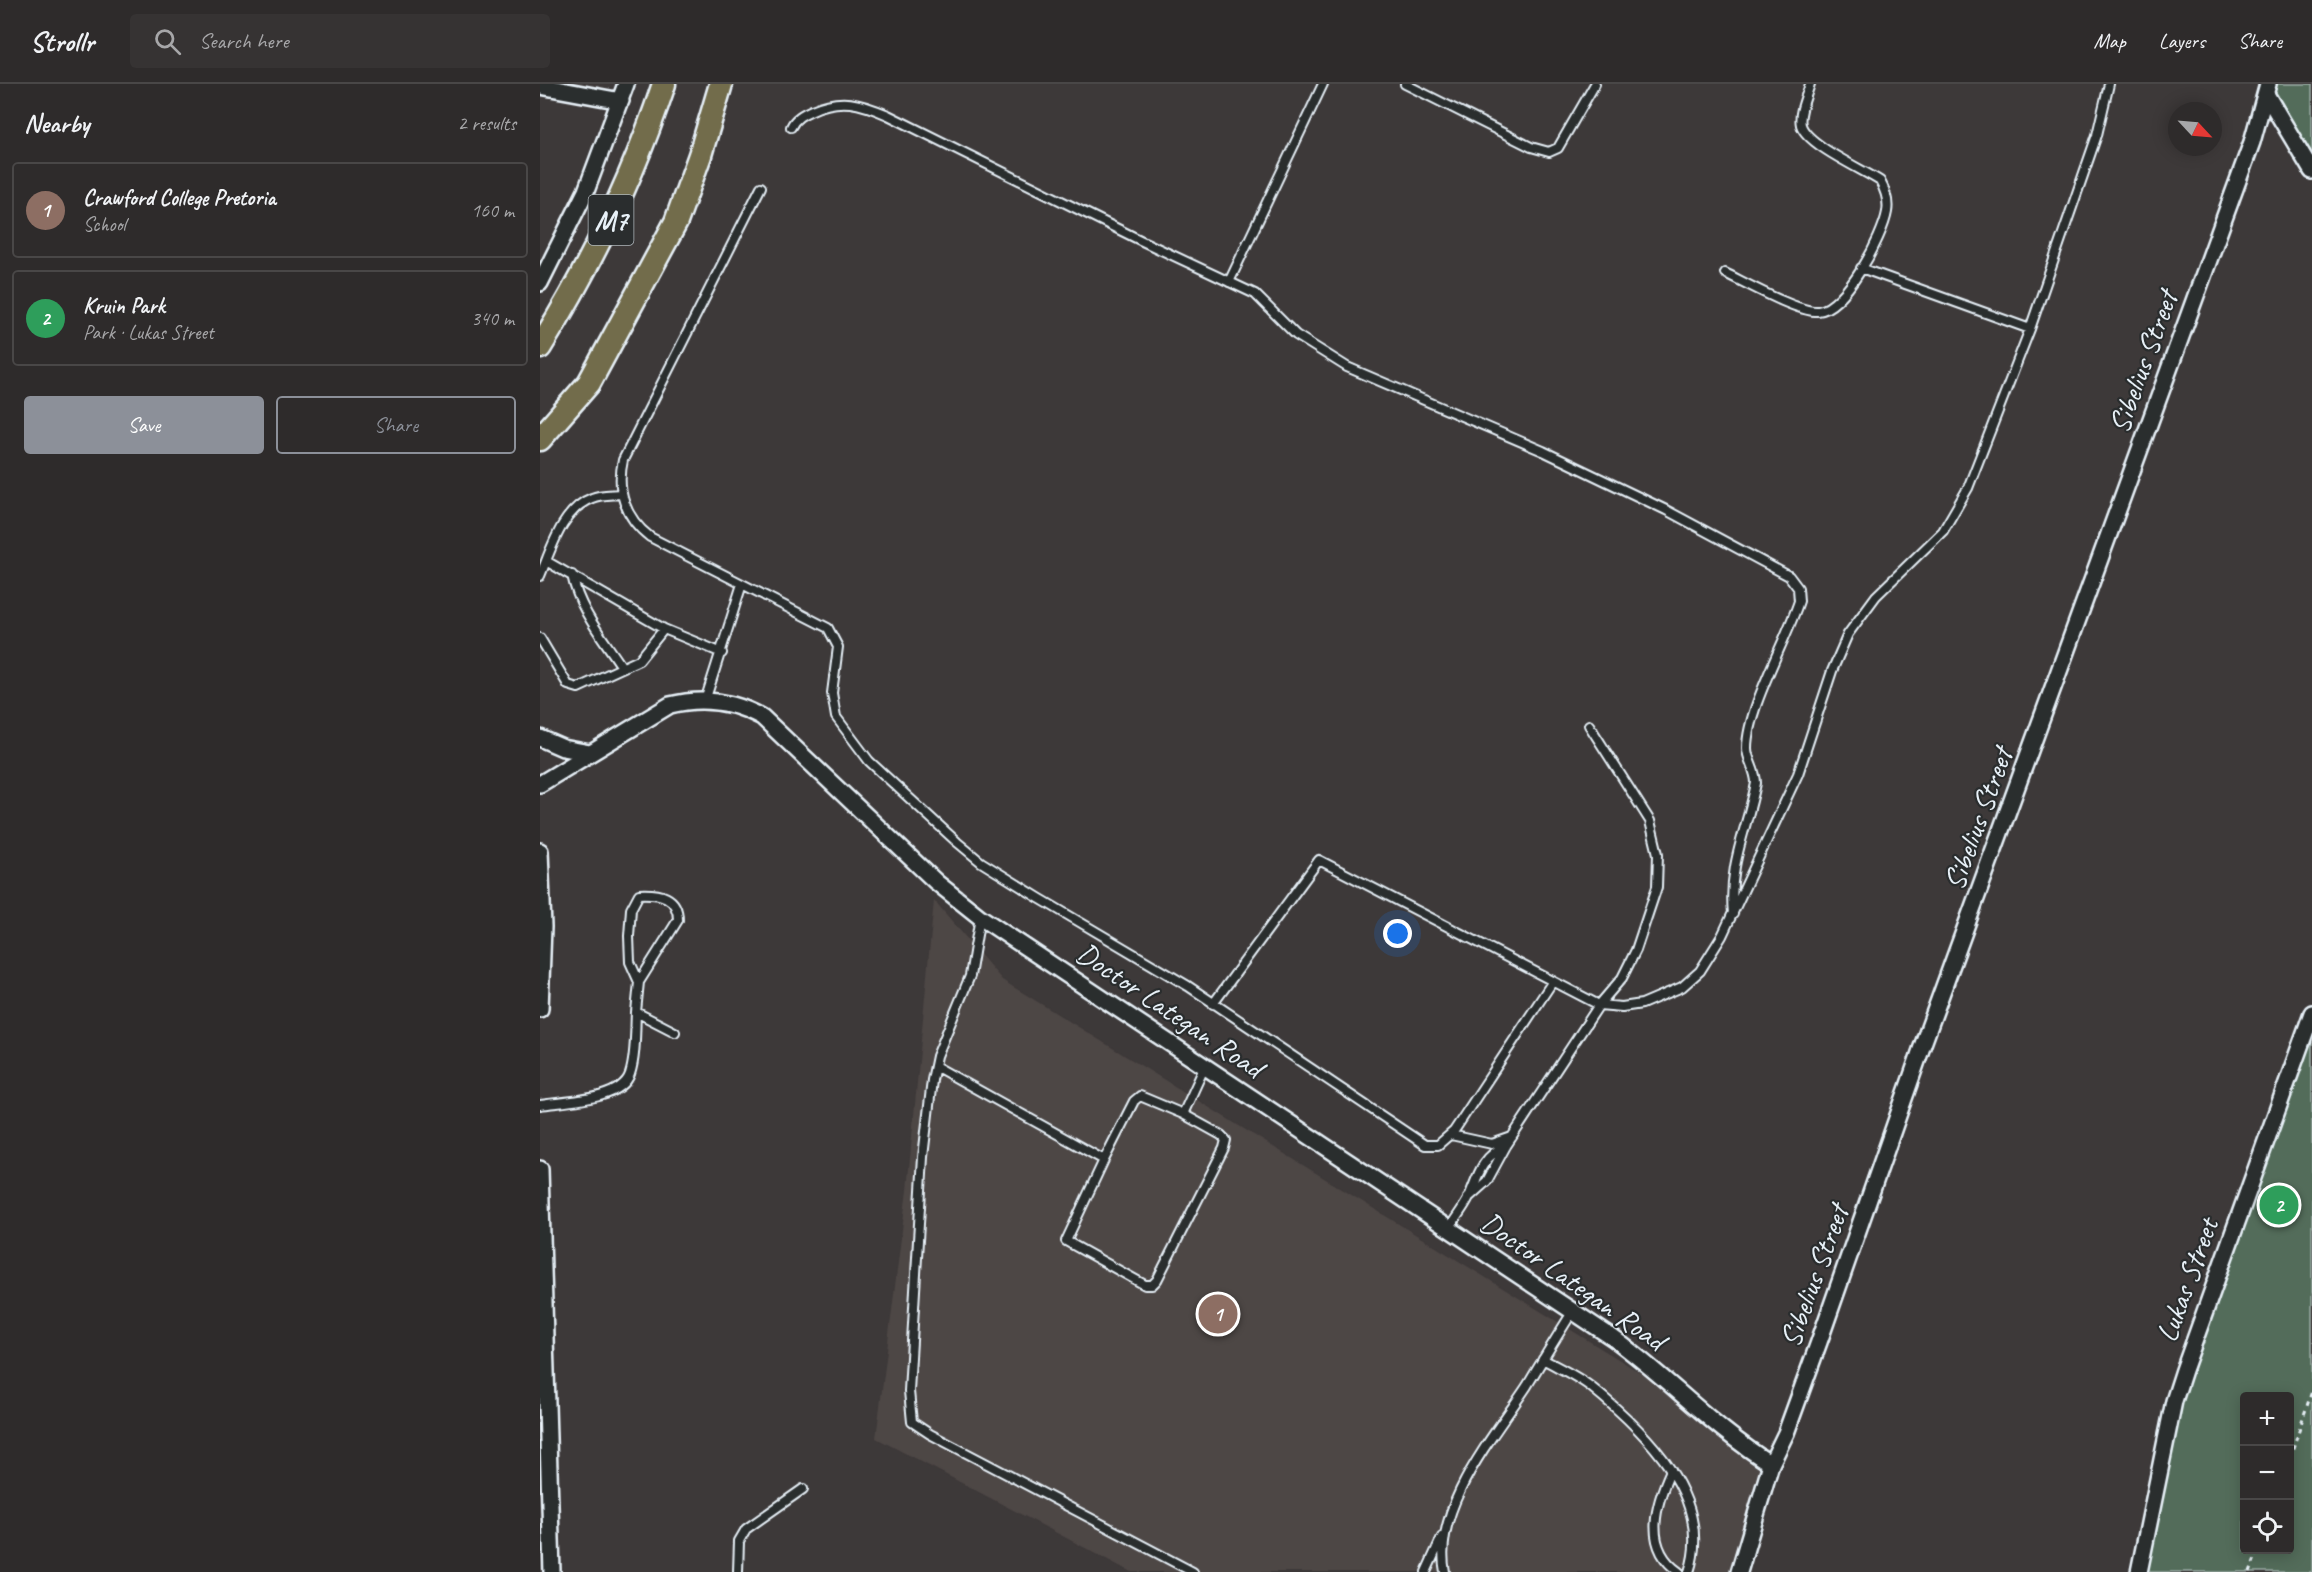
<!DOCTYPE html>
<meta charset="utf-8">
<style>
:root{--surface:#2e2b2b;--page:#363333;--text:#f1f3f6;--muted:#a7a7a9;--line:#494747;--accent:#8c9099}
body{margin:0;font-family:Caveat,sans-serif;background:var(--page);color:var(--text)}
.controls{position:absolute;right:18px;bottom:18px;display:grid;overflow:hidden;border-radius:6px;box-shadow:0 3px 15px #0003}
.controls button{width:54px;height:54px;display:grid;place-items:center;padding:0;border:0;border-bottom:2px solid var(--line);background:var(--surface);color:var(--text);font:30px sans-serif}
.compass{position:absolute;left:1628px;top:18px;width:54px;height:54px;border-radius:50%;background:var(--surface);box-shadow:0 3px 15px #0003;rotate:116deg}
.you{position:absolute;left:858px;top:850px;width:21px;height:21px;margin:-15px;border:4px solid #fff;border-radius:50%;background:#1a73e8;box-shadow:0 0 0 9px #1a73e833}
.badge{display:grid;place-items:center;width:39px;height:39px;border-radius:50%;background:var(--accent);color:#fff;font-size:20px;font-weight:700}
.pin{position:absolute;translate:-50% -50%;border:3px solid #fff;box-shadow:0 2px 6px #0006}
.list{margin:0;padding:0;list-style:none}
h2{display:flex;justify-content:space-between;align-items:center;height:78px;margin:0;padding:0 24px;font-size:26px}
h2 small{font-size:20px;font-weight:400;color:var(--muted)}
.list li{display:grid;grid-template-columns:39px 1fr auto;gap:18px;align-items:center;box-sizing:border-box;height:96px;margin:0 12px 12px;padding:0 12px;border:2px solid var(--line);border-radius:6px}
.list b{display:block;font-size:22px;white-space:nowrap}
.list p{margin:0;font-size:20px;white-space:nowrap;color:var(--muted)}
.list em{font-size:20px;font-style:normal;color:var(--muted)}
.actions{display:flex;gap:12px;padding:18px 24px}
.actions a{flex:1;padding:14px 0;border:2px solid var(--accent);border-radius:6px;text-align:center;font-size:21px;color:var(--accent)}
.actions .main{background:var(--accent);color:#fff}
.icon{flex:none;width:33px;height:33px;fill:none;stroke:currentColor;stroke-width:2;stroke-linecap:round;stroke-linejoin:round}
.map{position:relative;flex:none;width:1772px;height:1488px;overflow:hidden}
header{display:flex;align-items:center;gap:36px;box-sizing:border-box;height:84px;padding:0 30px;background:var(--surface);border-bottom:2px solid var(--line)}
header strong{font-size:28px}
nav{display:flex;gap:33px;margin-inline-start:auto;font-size:21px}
.search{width:420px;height:54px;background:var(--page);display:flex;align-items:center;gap:15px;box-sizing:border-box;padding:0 21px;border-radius:6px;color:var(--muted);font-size:22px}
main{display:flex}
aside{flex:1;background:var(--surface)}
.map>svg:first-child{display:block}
.built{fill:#4d4645}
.green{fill:#536c5a;stroke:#9eaea9;stroke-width:1.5;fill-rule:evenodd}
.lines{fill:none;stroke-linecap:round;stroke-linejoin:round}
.service-casing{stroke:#e8f1f8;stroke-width:12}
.minor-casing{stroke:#e8f1f8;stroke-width:20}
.primary-casing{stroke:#e8f1f8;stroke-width:27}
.path{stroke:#e8f1f8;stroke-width:3;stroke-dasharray:4.5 4.5;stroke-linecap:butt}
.service{stroke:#2a2d2e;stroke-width:8}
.minor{stroke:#2a2d2e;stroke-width:15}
.primary{stroke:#726c4b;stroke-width:22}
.labels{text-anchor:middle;stroke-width:4.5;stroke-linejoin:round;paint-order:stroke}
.shield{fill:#2a2d2e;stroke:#afb6bb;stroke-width:1.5}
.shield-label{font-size:28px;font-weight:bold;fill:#e8f1f8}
.street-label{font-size:30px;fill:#e8f1f8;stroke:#2a2d2e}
</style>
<header>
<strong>Strollr</strong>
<div class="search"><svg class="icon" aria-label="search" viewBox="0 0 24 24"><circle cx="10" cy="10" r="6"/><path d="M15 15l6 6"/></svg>Search here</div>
<nav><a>Map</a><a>Layers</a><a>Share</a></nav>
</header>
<main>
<aside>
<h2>Nearby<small>2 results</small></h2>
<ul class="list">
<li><span class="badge" style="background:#8d6e63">1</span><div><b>Crawford College Pretoria</b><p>School</p></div><em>160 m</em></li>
<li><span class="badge" style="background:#2e9e5b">2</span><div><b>Kruin Park</b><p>Park · Lukas Street</p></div><em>340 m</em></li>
</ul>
<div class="actions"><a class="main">Save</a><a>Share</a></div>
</aside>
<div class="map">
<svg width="1772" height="1488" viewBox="0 0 1772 1488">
<rect width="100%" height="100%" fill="#3d3939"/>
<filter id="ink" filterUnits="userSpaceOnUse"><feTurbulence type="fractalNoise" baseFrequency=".0167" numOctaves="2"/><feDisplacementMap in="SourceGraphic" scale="12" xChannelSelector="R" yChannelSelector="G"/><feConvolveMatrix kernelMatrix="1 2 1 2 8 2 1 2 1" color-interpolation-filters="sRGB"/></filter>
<g filter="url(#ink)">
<path class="built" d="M394 816 462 896 1234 1371 1206 1488H591L336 1354 367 1106Z"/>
<path class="green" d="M1733 0H1772V73L1732 3Z
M1772 930V1488H1603L1635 1321ZM1704 1312H1750V1466H1704Z"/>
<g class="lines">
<g class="service-casing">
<path id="service" d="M865 0 991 63 1009 68 1018 64 1055 0
M251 43C255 34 263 30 272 26 301 13 320 19 348 31L600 156 715 210 756 251 807 283 1003 367 1126 426 1249 492 1258 504 1259 517C1246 557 1207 625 1207 664 1207 676 1216 686 1216 699 1207 746 1188 780 1193 830
M221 103 83 376C76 406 85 434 110 453L288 544 298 563 292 609 296 633 329 677 417 758 441 778 499 814 648 902 885 1061H898L914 1047 1013 897
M1321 184 1490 245
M1185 189C1204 198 1259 229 1278 227 1305 225 1343 152 1347 128 1349 117 1345 106 1340 97 1322 85 1267 61 1261 41 1258 29 1267 11 1270 0
M689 198 783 0
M6 477 124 545 182 569
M32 491C39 526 63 554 82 583
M0 492C11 466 22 425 52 414 61 410 71 411 81 410
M0 554 28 601 38 604 99 576 124 545
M165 617 202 500
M440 833 430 892 397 972 392 996 383 1073 369 1307 372 1338 390 1350 653 1488
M673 920 779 776 1059 921 1082 923 1102 920 1142 903 1160 887 1182 852 1258 690 1292 587 1308 550 1336 512 1403 447 1428 404 1490 245 1557 51 1569 0
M96 928 99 898 90 878 89 852 91 825 99 810C120 809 138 812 138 836L99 898
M395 982 564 1076 526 1157 605 1201H612L617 1196 684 1064 686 1056 681 1051 643 1030 665 982
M0 1021C24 1017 81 1017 90 990 96 972 95 947 96 928L135 948
M911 1051 952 1060 972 1053
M564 1076 594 1017 600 1012 643 1030
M928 1114 947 1097 966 1062 1059 921 1082 894 1096 866 1117 803 1118 770 1110 737 1049 641
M909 1145C915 1134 924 1124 929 1113 938 1091 942 1072 966 1062
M1003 1275C1019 1284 1037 1292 1051 1303 1104 1346 1174 1413 1149 1488
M1131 1386C1116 1419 1102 1463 1139 1488
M198 1488 199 1457 206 1445 263 1405
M886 1488 902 1453
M905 1488C892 1424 954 1352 987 1302 1002 1277 1017 1252 1033 1227"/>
</g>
<g class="minor-casing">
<path id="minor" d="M0 2 81 17
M1726 10 1772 87
M0 199 46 107 86 0
M0 654 23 664 50 669
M0 700 130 621C162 613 193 617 222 633L396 798 440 833 1073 1254C1127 1293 1173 1344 1231 1380
M0 767 3 843 0 925
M0 1085 12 1488
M1199 1488 1231 1380 1246 1349 1279 1258 1383 960 1712 58 1728 0
M1599 1488 1634 1317 1644 1286 1772 929"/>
</g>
<g class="primary-casing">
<path id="primary" d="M0 263C52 179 93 94 124 0
M0 355 49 299 136 138 160 71 181 0"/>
</g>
<path class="path" d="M1750 1373 1772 1307
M1710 1488 1718 1466"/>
<use href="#service" class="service"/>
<use href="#minor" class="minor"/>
<use href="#primary" class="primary"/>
</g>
</g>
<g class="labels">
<rect class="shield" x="48.5" y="111" width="45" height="50" rx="4.5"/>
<g class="shield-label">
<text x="71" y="146">M7</text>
</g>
<g class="street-label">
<text transform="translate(1603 278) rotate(-70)" y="10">Sibelius Street</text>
<text transform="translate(1438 735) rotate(-70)" y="10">Sibelius Street</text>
<text transform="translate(630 926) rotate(34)" y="10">Doctor Lategan Road</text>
<text transform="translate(1274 1192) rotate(-70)" y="10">Sibelius Street</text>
<text transform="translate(1647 1196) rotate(-70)" y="10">Lukas Street</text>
<text transform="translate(1033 1197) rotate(35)" y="10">Doctor Lategan Road</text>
</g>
</g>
</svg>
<div class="controls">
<button>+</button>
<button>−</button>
<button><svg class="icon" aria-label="locate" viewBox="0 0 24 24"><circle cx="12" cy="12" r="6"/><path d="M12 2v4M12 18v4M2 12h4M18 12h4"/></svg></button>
</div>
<svg class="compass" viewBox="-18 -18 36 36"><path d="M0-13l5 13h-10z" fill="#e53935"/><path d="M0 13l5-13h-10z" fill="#a7a7a9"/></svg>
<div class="you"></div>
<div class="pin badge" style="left:678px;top:1230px;background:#8d6e63">1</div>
<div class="pin badge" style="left:1739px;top:1121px;background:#2e9e5b">2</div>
</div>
</main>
